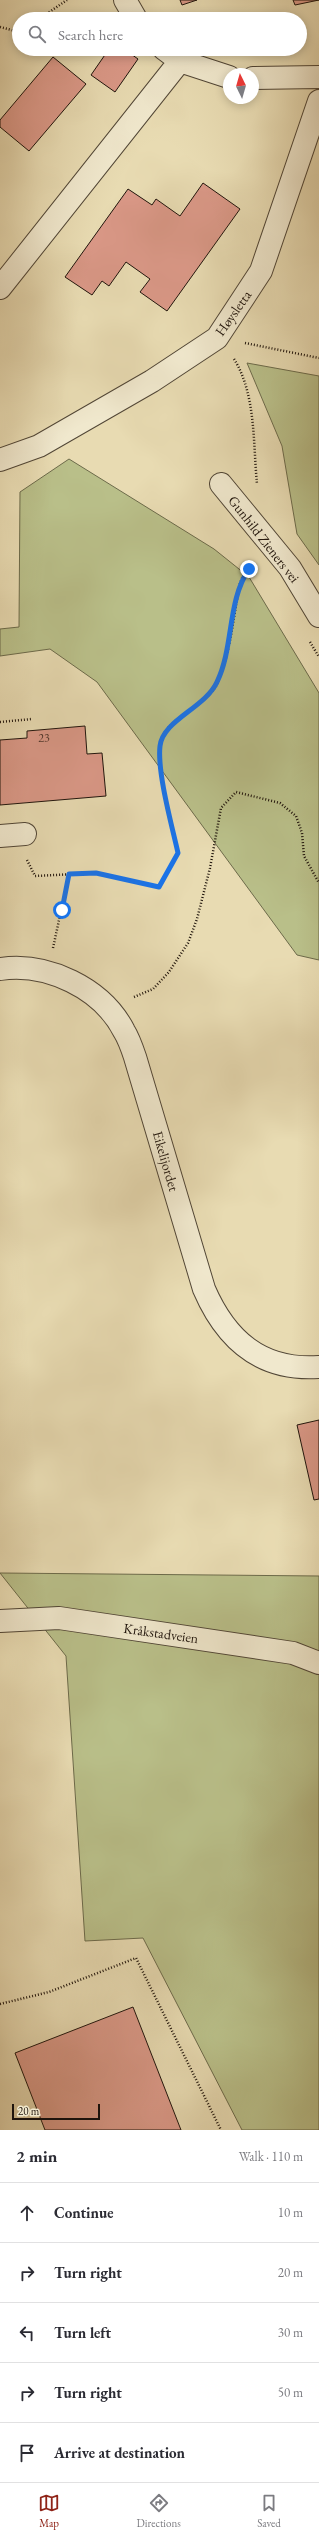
<!DOCTYPE html>
<meta charset="utf-8">
<style>
:root{--surface:#fff;--page:#f7f7f7;--text:#2b2b33;--muted:#7c7c81;--line:#e1e1e2;--accent:#8f2418}
body{margin:0;font-family:"EB Garamond",serif;background:var(--page);color:var(--text)}
.compass{position:absolute;left:223px;top:68px;width:36px;height:36px;border-radius:50%;background:var(--surface);box-shadow:0 2px 10px #0003;rotate:355deg}
.scale{position:absolute;left:12px;bottom:10px;width:88px;box-sizing:border-box;padding-left:4px;border:2px solid #1f140c;border-top:0;font-size:11px;line-height:14px;white-space:nowrap;color:#1f140c;-webkit-text-stroke:3px #f0e8cd;paint-order:stroke}
.stop{position:absolute;width:12px;height:12px;margin:-9px;border:3px solid #1a73e8;border-radius:50%;background:#fff}
.stop.end{background:#1a73e8;border-color:#fff;box-shadow:0 1px 4px #0008}
.list{margin:0;padding:0;list-style:none}
h2{display:flex;justify-content:space-between;align-items:center;height:52px;margin:0;padding:0 16px;font-size:17px}
h2 small{font-size:13px;font-weight:400;color:var(--muted)}
.list li{display:grid;grid-template-columns:26px 1fr auto;gap:12px;align-items:center;box-sizing:border-box;height:60px;padding:0 16px;border-top:1px solid var(--line)}
.list b{display:block;font-size:15px;white-space:nowrap}
.list em{font-size:13px;font-style:normal;color:var(--muted)}
.icon{flex:none;width:22px;height:22px;fill:none;stroke:currentColor;stroke-width:2;stroke-linecap:round;stroke-linejoin:round}
.map{position:relative;flex:none;width:319px;height:2130px;overflow:hidden}
.search{position:absolute;background:var(--surface);box-shadow:0 2px 10px #0003;left:12px;right:12px;top:12px;height:44px;display:flex;align-items:center;gap:10px;box-sizing:border-box;padding:0 14px;border-radius:22px;color:var(--muted);font-size:15px}
.sheet{height:352px;background:var(--surface)}
nav{display:flex;justify-content:space-around;align-items:center;box-sizing:border-box;height:56px;border-top:1px solid var(--line);background:var(--surface);font-size:11px;color:var(--muted)}
nav a{display:grid;justify-items:center;gap:2px}
nav .on{color:var(--accent)}
.map>svg:first-child{display:block}
.green{fill:#b9bf89;stroke:#6c6a4a}
.building{fill:#da9887;stroke:#1f140c}
.lines{fill:none;stroke-linecap:round;stroke-linejoin:round}
.minor-casing{stroke:#514636;stroke-width:24}
.path{stroke:#1f140c;stroke-width:2.5;stroke-dasharray:1 2;stroke-linecap:butt}
.minor{stroke:#f0e8cd;stroke-width:22}
.route{stroke:#1a73e8;stroke-width:5}
.labels{text-anchor:middle;stroke-width:3.5;stroke-linejoin:round;paint-order:stroke}
.number-label{font-size:12px;fill:#4e352b}
.street-label{font-size:14px;fill:#1f140c;stroke:#f0e8cd}
</style>
<div class="map">
<svg width="319" height="2130" viewBox="0 0 319 2130">
<rect width="100%" height="100%" fill="#e8dbb2"/>
<filter id="stains"><feTurbulence type="fractalNoise" baseFrequency=".005" numOctaves="4"/><feColorMatrix values="0 0 0 0 .2 0 0 0 0 .09 0 0 0 0 .02 0 0 0 .5 -.17"/></filter>
<radialGradient id="worn" r=".72"><stop offset=".6" stop-color="#630" stop-opacity="0"/><stop offset="1" stop-color="#630" stop-opacity=".3"/></radialGradient>
<path class="green" d="M247 363 319 376V565L297 534 282 446Z
M69 459 214 549 249 577 319 693V960L297 955 97 682 50 649 0 656V629L19 627 20 492Z
M0 1573 319 1576V2130H242L143 1938 85 1941 66 1656Z"/>
<path class="building" d="M180 0H197L182 5Z
M293 0H319L295 5Z
M109 49H124L138 59 115 92 91 75Z
M53 57 86 84 29 151 0 127V120Z
M203 183 240 209 167 311 140 292 150 279 126 262 109 286 102 281 92 295 65 277 128 189 152 205 156 199 180 216Z
M85 726 87 754 102 753 106 796 0 805V740L27 738V731Z
M319 1420V1499L314 1500 297 1425Z
M133 2007 181 2130H45L15 2053Z"/>
<g class="lines">
<g class="minor-casing">
<path id="minor" d="M125 0 136 19
M164 49 180 61 229 77
M253 78 319 77
M0 288 180 61
M0 460 39 446 152 381 217 338 261 271 319 101
M221 484 290 568 319 616
M0 836 25 834
M0 969C47 962 102 988 124 1031 129 1039 132 1048 135 1057L204 1289C226 1340 261 1371 319 1367
M0 1621 59 1618 293 1653 319 1663"/>
</g>
<path class="path" d="M39 19 67 0
M0 27 19 32
M245 343 319 358
M234 359C256 394 253 443 257 484
M310 642 319 657
M0 722 32 719
M27 860 35 876 96 873 159 887 178 853C172 827 156 771 160 745 163 718 206 708 218 682 228 658 232 630 236 605 238 597 238 588 241 581 243 574 249 569 254 565
M53 948 69 874
M134 997 153 989 169 972 188 943 197 919 210 868 221 808 236 792 280 803 296 816 302 833 304 856 319 883
M0 2004 49 1992 136 1958 221 2130"/>
<use href="#minor" class="minor"/>
</g>
<g class="lines">
<path class="route" d="M62 910 69 874 96 873 159 887 178 853C172 826 157 772 160 746 163 720 205 708 217 682 234 647 227 601 249 569"/>
</g>
<g class="labels">
<g class="number-label">
<text x="44" y="742">23</text>
</g>
<g class="street-label">
<text transform="translate(233 313) rotate(-55)" y="5">Høysletta</text>
<text transform="translate(264 539) rotate(52)" y="5">Gunhild Zieners vei</text>
<text transform="translate(166 1161) rotate(74)" y="5">Eikelijordet</text>
<text transform="translate(161 1633) rotate(8)" y="5">Kråkstadveien</text>
</g>
</g>
<rect width="100%" height="100%" filter="url(#stains)"/>
<rect width="100%" height="100%" fill="url(#worn)"/>
</svg>
<svg class="compass" viewBox="-18 -18 36 36"><path d="M0-13l5 13h-10z" fill="#e53935"/><path d="M0 13l5-13h-10z" fill="#7c7c81"/></svg>
<div class="scale">20 m</div>
<div class="stop" style="left:62px;top:910px"></div>
<div class="stop end" style="left:249px;top:569px"></div>
<div class="search"><svg class="icon" aria-label="search" viewBox="0 0 24 24"><circle cx="10" cy="10" r="6"/><path d="M15 15l6 6"/></svg>Search here</div>
</div>
<section class="sheet">
<h2>2 min<small>Walk · 110 m</small></h2>
<ul class="list">
<li><svg class="icon" aria-label="ahead" viewBox="0 0 24 24"><path d="M12 20V5M6 11l6-6 6 6"/></svg><div><b>Continue</b></div><em>10 m</em></li>
<li><svg class="icon" aria-label="right" viewBox="0 0 24 24"><path d="M7 20v-9h11M14 6l5 5-5 5"/></svg><div><b>Turn right</b></div><em>20 m</em></li>
<li><svg class="icon" aria-label="left" viewBox="0 0 24 24"><path d="M17 20v-9H6M10 6l-5 5 5 5"/></svg><div><b>Turn left</b></div><em>30 m</em></li>
<li><svg class="icon" aria-label="right" viewBox="0 0 24 24"><path d="M7 20v-9h11M14 6l5 5-5 5"/></svg><div><b>Turn right</b></div><em>50 m</em></li>
<li><svg class="icon" aria-label="arrive" viewBox="0 0 24 24"><path d="M6 21V4h12l-3 4 3 4H6"/></svg><div><b>Arrive at destination</b></div></li>
</ul>
</section>
<nav>
<a class="on"><svg class="icon" aria-label="map" viewBox="0 0 24 24"><path d="M3 6l6-2 6 2 6-2v14l-6 2-6-2-6 2zM9 4v14M15 6v14"/></svg>Map</a>
<a><svg class="icon" aria-label="directions" viewBox="0 0 24 24"><path d="M12 3l9 9-9 9-9-9zM9 14v-3h6M13 9l2 2-2 2"/></svg>Directions</a>
<a><svg class="icon" aria-label="saved" viewBox="0 0 24 24"><path d="M7 4h10v16l-5-4-5 4z"/></svg>Saved</a>
</nav>
